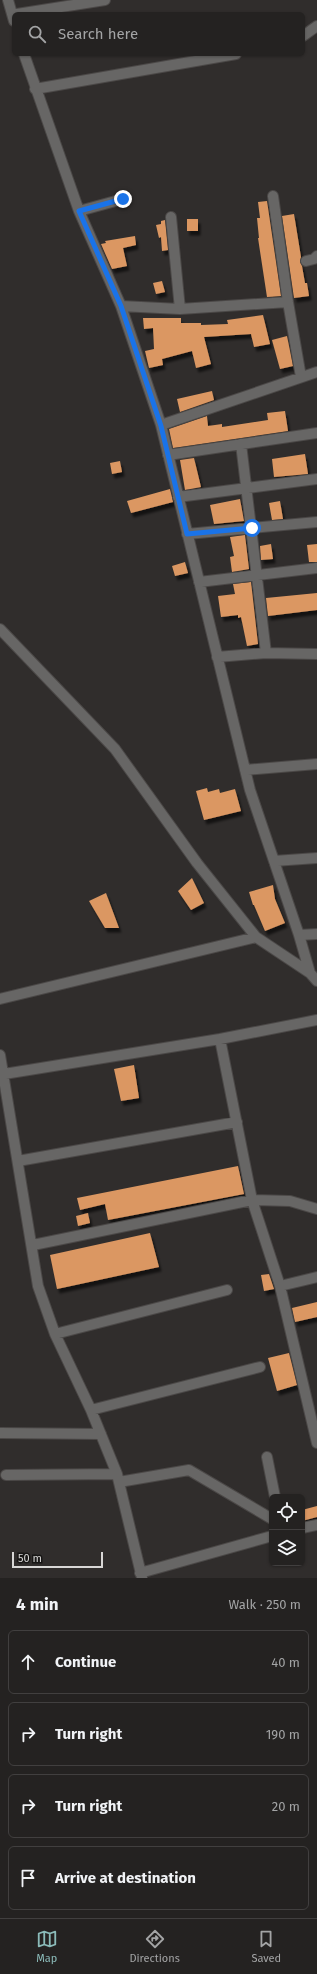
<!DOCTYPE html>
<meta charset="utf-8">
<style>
:root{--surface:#242221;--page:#2c2a2a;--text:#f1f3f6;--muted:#a3a4a5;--line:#413f3f;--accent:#8bbbb9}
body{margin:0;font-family:"Fira Sans",sans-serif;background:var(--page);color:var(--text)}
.controls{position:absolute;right:12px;bottom:12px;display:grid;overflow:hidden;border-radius:6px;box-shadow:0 1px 3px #0004}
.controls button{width:36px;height:36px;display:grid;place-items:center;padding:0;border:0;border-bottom:1px solid var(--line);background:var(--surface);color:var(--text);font:20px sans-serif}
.scale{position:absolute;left:12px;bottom:10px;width:91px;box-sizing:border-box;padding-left:4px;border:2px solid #d8d7d6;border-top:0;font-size:11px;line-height:14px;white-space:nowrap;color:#d8d7d6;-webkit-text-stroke:3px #171615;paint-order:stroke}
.stop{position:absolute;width:12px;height:12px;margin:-9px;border:3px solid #1a73e8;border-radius:50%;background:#fff}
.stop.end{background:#1a73e8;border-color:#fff;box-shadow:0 1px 4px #0008}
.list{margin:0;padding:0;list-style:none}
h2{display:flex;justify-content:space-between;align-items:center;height:52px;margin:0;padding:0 16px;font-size:17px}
h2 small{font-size:13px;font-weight:400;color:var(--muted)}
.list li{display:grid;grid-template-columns:26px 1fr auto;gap:12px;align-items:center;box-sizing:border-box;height:64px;margin:0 8px 8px;padding:0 8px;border:1px solid var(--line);border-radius:6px}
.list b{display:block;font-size:15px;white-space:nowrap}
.list em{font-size:13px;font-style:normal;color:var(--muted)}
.icon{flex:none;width:22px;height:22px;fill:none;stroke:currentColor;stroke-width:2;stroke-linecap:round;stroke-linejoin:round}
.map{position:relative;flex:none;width:317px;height:1578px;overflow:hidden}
.search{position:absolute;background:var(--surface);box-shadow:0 1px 3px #0004;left:12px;right:12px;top:12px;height:44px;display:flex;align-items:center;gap:10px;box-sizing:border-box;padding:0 14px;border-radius:6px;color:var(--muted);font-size:15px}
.sheet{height:340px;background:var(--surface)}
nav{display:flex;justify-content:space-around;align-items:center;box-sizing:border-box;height:56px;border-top:1px solid var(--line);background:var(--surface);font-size:11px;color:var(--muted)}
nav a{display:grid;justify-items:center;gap:2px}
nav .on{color:var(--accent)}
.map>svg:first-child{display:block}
.building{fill:#db9762;filter:url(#shadow)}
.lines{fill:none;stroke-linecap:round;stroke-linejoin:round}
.minor-casing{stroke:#4b4847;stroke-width:12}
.minor{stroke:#676665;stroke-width:10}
.route{stroke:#1a73e8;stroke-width:5}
</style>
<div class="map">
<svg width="317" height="1578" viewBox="0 0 317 1578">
<defs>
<filter id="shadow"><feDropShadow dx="2.5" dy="4.5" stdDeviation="1" flood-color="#0009"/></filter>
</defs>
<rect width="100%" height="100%" fill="#302d2c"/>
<path class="building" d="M267 201 281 296 267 297 258 238H259L257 218H260L258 202Z
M294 214 301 257 300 262 302 266 305 283H307L309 296 294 298 282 216Z
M187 219H198V231H187Z
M165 220 168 250 162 251 161 237 159 238 156 225 161 224V221Z
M135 236 136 245 123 248 127 266 112 269 101 244 106 243 105 241Z
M162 281 165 292 156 294 153 283Z
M263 315 270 344 254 347 251 334 204 337 211 364 196 368 192 351 162 359 163 365 149 368 145 351 154 349 153 328 144 329 143 318H181V323H201V325L228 324 227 320Z
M287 336 293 366 280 369 272 340Z
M212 391 214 400 180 412 177 399Z
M285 411 288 431 173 448 169 429 207 416 208 426 222 424V427L268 420 267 413Z
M305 454 308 474 274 477 272 459Z
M194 458 201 487 185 490 180 460Z
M120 461 122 472 112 474 110 463Z
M170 489 173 502 131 513 127 501Z
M240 499 244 521 214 524 210 505Z
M280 501 283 519 272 520 269 503Z
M245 535 249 569 232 572 230 557 234 556 230 537Z
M271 544 273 559 261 560 260 546Z
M317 544V562H309L307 545Z
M185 562 188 573 175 576 172 566Z
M251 582 258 644 247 646 241 617 238 618V615L221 617 218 596 235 594 233 584Z
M317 593V610L268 616 266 598Z
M207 788 208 792 219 789 220 793 235 789 241 811 204 820 196 791Z
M192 878 204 903 191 910 178 891Z
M273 885 275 899 285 923 265 931 254 905H253L249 892Z
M106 893 119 928H105L89 901Z
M134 1065 139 1098 121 1101 114 1069Z
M238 1166 244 1194 108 1220 105 1204 80 1210 77 1198Z
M88 1213 90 1223 78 1226 76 1216Z
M150 1233 159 1267 57 1289 50 1255Z
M269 1274 274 1289 264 1291 261 1275Z
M317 1302V1317L295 1322 292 1308Z
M289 1353 297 1385 277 1391 268 1358Z
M317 1506V1517L302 1521V1510Z"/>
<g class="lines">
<g class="minor-casing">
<path id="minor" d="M8 0 14 21
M17 14 105 0
M303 36 317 26
M24 54 79 211 121 306 161 425 250 790 299 935 310 973 317 981
M35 89 236 54
M273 196 288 302 301 377
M79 211 123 199
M171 217 180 309
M306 261 314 259 317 256
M121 306 180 309 288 302
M161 425 317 372
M241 444 266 653
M168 455 317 433
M178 497 317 479
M187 534 317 522
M199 582 317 568
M0 629 115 749 197 863 256 937 310 973
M217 657 266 653 317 654
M245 770 317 764
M274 861 317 858
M299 935 317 934
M0 999 256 937
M220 1039 252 1200 280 1286 317 1443
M0 1055 38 1286 55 1334 91 1410 117 1474 142 1578
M4 1074 220 1039 317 1020
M18 1161 237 1122
M33 1245 252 1200 290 1201 317 1209
M280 1286 317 1277
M55 1334 227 1290
M91 1410 260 1367
M0 1433 101 1434
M267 1457 275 1497
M6 1475 117 1474
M119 1482 189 1470 272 1519
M302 1528 317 1525
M140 1573 272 1536"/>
</g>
<use href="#minor" class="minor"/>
</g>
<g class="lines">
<path class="route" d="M123 199 79 211 121 306 161 426 187 534 252 528"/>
</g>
</svg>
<div class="controls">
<button><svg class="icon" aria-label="locate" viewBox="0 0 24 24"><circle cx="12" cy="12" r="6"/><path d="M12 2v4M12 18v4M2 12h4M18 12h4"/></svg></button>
<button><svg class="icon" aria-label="layers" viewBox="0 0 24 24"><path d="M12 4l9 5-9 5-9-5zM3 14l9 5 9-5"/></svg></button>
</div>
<div class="scale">50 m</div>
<div class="stop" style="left:252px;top:528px"></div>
<div class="stop end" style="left:123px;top:199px"></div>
<div class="search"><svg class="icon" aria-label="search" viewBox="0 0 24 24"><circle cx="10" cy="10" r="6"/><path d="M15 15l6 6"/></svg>Search here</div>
</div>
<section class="sheet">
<h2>4 min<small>Walk · 250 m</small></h2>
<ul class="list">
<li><svg class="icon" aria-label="ahead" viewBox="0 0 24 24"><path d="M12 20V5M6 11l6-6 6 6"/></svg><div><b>Continue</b></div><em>40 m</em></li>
<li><svg class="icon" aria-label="right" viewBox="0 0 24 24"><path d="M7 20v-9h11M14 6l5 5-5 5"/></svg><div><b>Turn right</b></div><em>190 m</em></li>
<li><svg class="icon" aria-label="right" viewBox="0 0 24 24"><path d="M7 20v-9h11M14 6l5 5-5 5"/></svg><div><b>Turn right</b></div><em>20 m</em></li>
<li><svg class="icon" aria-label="arrive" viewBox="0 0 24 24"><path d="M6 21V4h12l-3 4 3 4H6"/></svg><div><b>Arrive at destination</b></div></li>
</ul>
</section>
<nav>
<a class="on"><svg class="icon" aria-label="map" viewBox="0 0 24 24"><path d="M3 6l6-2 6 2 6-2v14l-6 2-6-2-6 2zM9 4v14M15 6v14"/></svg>Map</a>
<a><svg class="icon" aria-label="directions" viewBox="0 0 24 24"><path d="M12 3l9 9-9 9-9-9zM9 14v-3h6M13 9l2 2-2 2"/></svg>Directions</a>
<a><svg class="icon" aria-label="saved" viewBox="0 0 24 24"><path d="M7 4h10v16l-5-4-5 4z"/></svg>Saved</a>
</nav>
